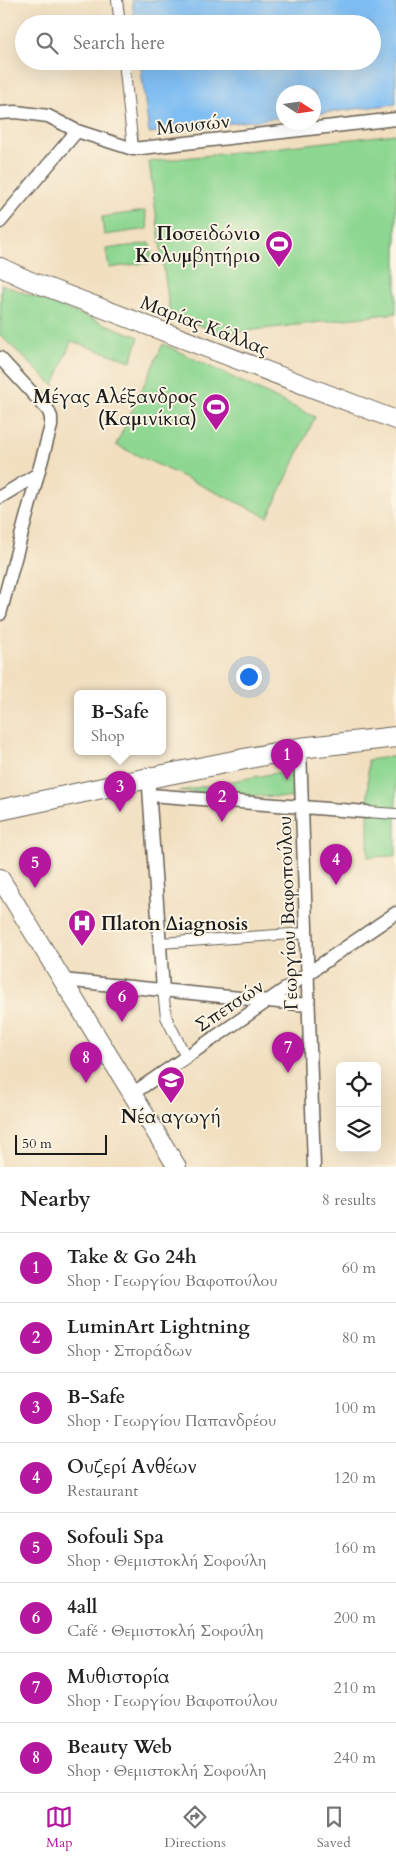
<!DOCTYPE html>
<meta charset="utf-8">
<style>
:root{--surface:#fff;--page:#f6f6f6;--text:#222;--muted:#767676;--line:#e0e0e0;--accent:#b5179e}
body{margin:0;font-family:Cardo,serif;background:var(--page);color:var(--text)}
.controls{position:absolute;right:15px;bottom:15px;display:grid;overflow:hidden;border-radius:8px;box-shadow:0 5px 20px #0002}
.controls button{width:45px;height:45px;display:grid;place-items:center;padding:0;border:0;border-bottom:1px solid var(--line);background:var(--surface);color:var(--text);font:25px sans-serif}
.compass{position:absolute;left:276px;top:85px;width:45px;height:45px;border-radius:50%;background:var(--surface);box-shadow:0 5px 20px #0002;rotate:102deg}
.scale{position:absolute;left:15px;bottom:12px;width:92px;box-sizing:border-box;padding-left:5px;border:2px solid #1c1c1c;border-top:0;font-size:14px;line-height:18px;white-space:nowrap;color:#1c1c1c;-webkit-text-stroke:4px #fcf5e5;paint-order:stroke}
.you{position:absolute;left:248px;top:676px;width:18px;height:18px;margin:-12px;border:4px solid #fff;border-radius:50%;background:#1a73e8;box-shadow:0 0 0 8px #1a73e833}
.badge{display:grid;place-items:center;width:32px;height:32px;border-radius:50%;background:var(--accent);color:#fff;font-size:16px;font-weight:700}
.pin{position:absolute;translate:-50% -41px;filter:drop-shadow(0 1px 2px #0008)}
.pin::after{content:'';position:absolute;top:26px;width:18px;height:15px;background:inherit;clip-path:polygon(0 0,100% 0,50% 100%)}
.popup{position:absolute;left:74px;top:690px;width:92px;height:65px;box-sizing:border-box;display:grid;place-content:center;border-radius:8px;background:var(--surface);filter:drop-shadow(0 1px 4px #0005);font-size:16px;white-space:nowrap;color:var(--muted)}
.popup b{font-size:19px;color:var(--text)}
.popup::after{content:'';position:absolute;left:50%;top:100%;margin-left:-10px;border:10px solid transparent;border-top-color:var(--surface)}
.list{margin:0;padding:0;list-style:none}
h2{display:flex;justify-content:space-between;align-items:center;height:65px;margin:0;padding:0 20px;font-size:21px}
h2 small{font-size:16px;font-weight:400;color:var(--muted)}
.list li{display:grid;grid-template-columns:32px 1fr auto;gap:15px;align-items:center;box-sizing:border-box;height:70px;padding:0 20px;border-top:1px solid var(--line)}
.list b{display:block;font-size:19px;white-space:nowrap}
.list p{margin:0;font-size:16px;white-space:nowrap;color:var(--muted)}
.list em{font-size:16px;font-style:normal;color:var(--muted)}
.icon{flex:none;width:28px;height:28px;fill:none;stroke:currentColor;stroke-width:2;stroke-linecap:round;stroke-linejoin:round}
.map{position:relative;flex:none;width:396px;height:1167px;overflow:hidden}
.search{position:absolute;background:var(--surface);box-shadow:0 5px 20px #0002;left:15px;right:15px;top:15px;height:55px;display:flex;align-items:center;gap:12px;box-sizing:border-box;padding:0 18px;border-radius:28px;color:var(--muted);font-size:19px}
.sheet{height:625px;background:var(--surface)}
nav{display:flex;justify-content:space-around;align-items:center;box-sizing:border-box;height:70px;border-top:1px solid var(--line);background:var(--surface);font-size:14px;color:var(--muted)}
nav a{display:grid;justify-items:center;gap:2px}
nav .on{color:var(--accent)}
.map>svg:first-child{display:block}
.green{fill:#8ed792;stroke:#557a57}
.water{fill:#7fbef3;stroke:#4e6d88}
.lines{fill:none;stroke-linecap:round;stroke-linejoin:round}
.pedestrian-casing{stroke:#676055;stroke-width:12}
.minor-casing{stroke:#676055;stroke-width:15}
.secondary-casing{stroke:#676055;stroke-width:20}
.primary-casing{stroke:#676055;stroke-width:22}
.pedestrian{stroke:#fff;stroke-width:10}
.minor{stroke:#fff;stroke-width:12}
.secondary{stroke:#fff;stroke-width:18}
.primary{stroke:#fff;stroke-width:20}
.labels{text-anchor:middle;stroke-width:4;stroke-linejoin:round;paint-order:stroke}
.street-label{font-size:19px;fill:#1c1c1c;stroke:#fcf5e5}
.poi-label{font-size:19px;font-weight:bold;fill:#1c1c1c;stroke:#fcf5e5;text-anchor:end}
</style>
<div class="map">
<svg width="396" height="1167" viewBox="0 0 396 1167">
<rect width="100%" height="100%" fill="#fcf5e5"/>
<filter id="ink" filterUnits="userSpaceOnUse"><feTurbulence type="fractalNoise" baseFrequency=".02" numOctaves="2"/><feDisplacementMap in="SourceGraphic" scale="10" xChannelSelector="R" yChannelSelector="G"/><feConvolveMatrix kernelMatrix="1 2 1 2 8 2 1 2 1" color-interpolation-filters="sRGB"/></filter>
<filter id="wash" filterUnits="userSpaceOnUse"><feTurbulence type="fractalNoise" baseFrequency=".0096" numOctaves="4" result="noise"/><feDisplacementMap in="SourceGraphic" scale="20" xChannelSelector="R" yChannelSelector="G"/><feGaussianBlur stdDeviation="1.12" result="paint"/><feColorMatrix in="noise" values="0 0 0 0 0 0 0 0 0 0 0 0 0 0 0 0 0 1.4 0 .05"/><feComposite in="paint" operator="in"/></filter>
<g filter="url(#wash)">
<rect width="100%" height="100%" fill="#f1dfc0"/>
<path class="green" d="M396 134V313L222 334 170 314 149 162Z
M145 211 148 229 104 235 102 217Z
M150 243 152 262 109 268 106 249Z
M1 284 139 337 131 361 71 341 54 386 0 335Z
M163 344 315 417 268 517 116 445Z
M396 756V856L368 857V760Z
M292 770 294 798 179 791Z"/>
<path class="water" d="M132 0H396V104L314 114V92H284L283 117 149 133 140 61H372V24H135Z"/>
</g>
<g filter="url(#ink)">
<g class="lines">
<g class="pedestrian-casing">
<path id="pedestrian" d="M117 0 120 24
M124 61 133 149
M367 812 396 814
M160 943 306 933
M163 990 166 1017 186 1057"/>
</g>
<g class="minor-casing">
<path id="minor" d="M0 113 16 112 48 116 77 131 133 149 396 119
M0 222 77 131
M0 358 48 410 51 417V426L0 614
M0 497 38 474
M300 748 314 1167
M149 788 163 990
M150 795 367 812
M63 980 308 1005
M132 1094 396 913"/>
</g>
<g class="secondary-casing">
<path id="secondary" d="M0 267 28 280 396 420
M0 878 177 1167"/>
</g>
<g class="primary-casing">
<path id="primary" d="M0 810 149 778 300 748 396 737"/>
</g>
<use href="#pedestrian" class="pedestrian"/>
<use href="#minor" class="minor"/>
<use href="#secondary" class="secondary"/>
<use href="#primary" class="primary"/>
</g>
</g>
<defs>
<g id="stadium-pin" transform="scale(1.4375)"><path d="M0 17L-7.5 6A9.5 9.5 0 1 1 7.5 6Z" fill="#b5179e" stroke="#fcf5e5"/><path d="M0-5a6.5 5 0 1 0 0 10a6.5 5 0 1 0 0-10ZM-3.5-1.8h7v3.6h-7Z" fill="#fff"/></g>
<g id="hospital-pin" transform="scale(1.4375)"><path d="M0 17L-7.5 6A9.5 9.5 0 1 1 7.5 6Z" fill="#b5179e" stroke="#fcf5e5"/><path d="M-5-5h3v3.5h4V-5h3V5h-3V1.5h-4V5h-3Z" fill="#fff"/></g>
<g id="school-pin" transform="scale(1.4375)"><path d="M0 17L-7.5 6A9.5 9.5 0 1 1 7.5 6Z" fill="#b5179e" stroke="#fcf5e5"/><path d="M0-5L7-2L0 1L-7-2ZM-4 1L0 2.5L4 1V4Q0 6-4 4Z" fill="#fff"/></g>
</defs>
<g fill-rule="evenodd">
<use href="#stadium-pin" x="279" y="244"/>
<use href="#stadium-pin" x="216" y="407"/>
<use href="#hospital-pin" x="82" y="923"/>
<use href="#school-pin" x="171" y="1080"/>
</g>
<g class="labels">
<g class="street-label">
<text transform="translate(193 124) rotate(-6)" y="7">Μουσών</text>
<text transform="translate(205 325) rotate(21)" y="7">Μαρίας Κάλλας</text>
<text transform="translate(287 913) rotate(-92)" y="7">Γεωργίου Βαφοπούλου</text>
<text transform="translate(229 1005) rotate(-34)" y="7">Σπετσών</text>
</g>
<g class="poi-label">
<text x="260" y="240">Ποσειδώνιο<tspan x="260" dy="22">Κολυμβητήριο</tspan></text>
<text x="197" y="403">Μέγας Αλέξανδρος<tspan x="197" dy="22">(Καμινίκια)</tspan></text>
<text x="101" y="930" text-anchor="start">Πlaton Δiagnosis</text>
<text x="171" y="1123" text-anchor="middle">Νέα αγωγή</text>
</g>
</g>
</svg>
<div class="controls">
<button><svg class="icon" aria-label="locate" viewBox="0 0 24 24"><circle cx="12" cy="12" r="6"/><path d="M12 2v4M12 18v4M2 12h4M18 12h4"/></svg></button>
<button><svg class="icon" aria-label="layers" viewBox="0 0 24 24"><path d="M12 4l9 5-9 5-9-5zM3 14l9 5 9-5"/></svg></button>
</div>
<svg class="compass" viewBox="-18 -18 36 36"><path d="M0-13l5 13h-10z" fill="#e53935"/><path d="M0 13l5-13h-10z" fill="#767676"/></svg>
<div class="scale">50 m</div>
<div class="you"></div>
<div class="pin badge" style="left:287px;top:780px">1</div>
<div class="pin badge" style="left:222px;top:822px">2</div>
<div class="pin badge" style="left:120px;top:812px">3</div>
<div class="popup"><b>B-Safe</b>Shop</div>
<div class="pin badge" style="left:336px;top:885px">4</div>
<div class="pin badge" style="left:35px;top:888px">5</div>
<div class="pin badge" style="left:122px;top:1022px">6</div>
<div class="pin badge" style="left:288px;top:1073px">7</div>
<div class="pin badge" style="left:86px;top:1083px">8</div>
<div class="search"><svg class="icon" aria-label="search" viewBox="0 0 24 24"><circle cx="10" cy="10" r="6"/><path d="M15 15l6 6"/></svg>Search here</div>
</div>
<section class="sheet">
<h2>Nearby<small>8 results</small></h2>
<ul class="list">
<li><span class="badge">1</span><div><b>Take &amp; Go 24h</b><p>Shop · Γεωργίου Βαφοπούλου</p></div><em>60 m</em></li>
<li><span class="badge">2</span><div><b>LuminArt Lightning</b><p>Shop · Σποράδων</p></div><em>80 m</em></li>
<li><span class="badge">3</span><div><b>B-Safe</b><p>Shop · Γεωργίου Παπανδρέου</p></div><em>100 m</em></li>
<li><span class="badge">4</span><div><b>Ουζερί Ανθέων</b><p>Restaurant</p></div><em>120 m</em></li>
<li><span class="badge">5</span><div><b>Sofouli Spa</b><p>Shop · Θεμιστοκλή Σοφούλη</p></div><em>160 m</em></li>
<li><span class="badge">6</span><div><b>4all</b><p>Café · Θεμιστοκλή Σοφούλη</p></div><em>200 m</em></li>
<li><span class="badge">7</span><div><b>Μυθιστορία</b><p>Shop · Γεωργίου Βαφοπούλου</p></div><em>210 m</em></li>
<li><span class="badge">8</span><div><b>Beauty Web</b><p>Shop · Θεμιστοκλή Σοφούλη</p></div><em>240 m</em></li>
</ul>
</section>
<nav>
<a class="on"><svg class="icon" aria-label="map" viewBox="0 0 24 24"><path d="M3 6l6-2 6 2 6-2v14l-6 2-6-2-6 2zM9 4v14M15 6v14"/></svg>Map</a>
<a><svg class="icon" aria-label="directions" viewBox="0 0 24 24"><path d="M12 3l9 9-9 9-9-9zM9 14v-3h6M13 9l2 2-2 2"/></svg>Directions</a>
<a><svg class="icon" aria-label="saved" viewBox="0 0 24 24"><path d="M7 4h10v16l-5-4-5 4z"/></svg>Saved</a>
</nav>
